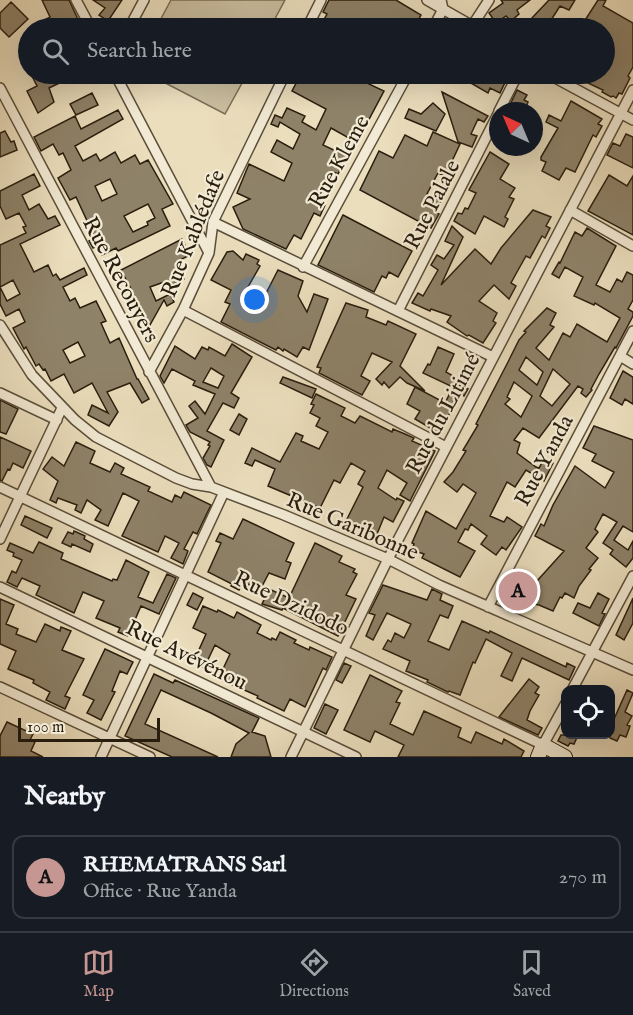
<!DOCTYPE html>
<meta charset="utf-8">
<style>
:root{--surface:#171b24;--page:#242831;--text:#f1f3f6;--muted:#9ea1a6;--line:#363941;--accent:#c59692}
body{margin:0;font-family:"IM FELL English",serif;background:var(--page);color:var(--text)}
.controls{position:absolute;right:18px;bottom:18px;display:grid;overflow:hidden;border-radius:12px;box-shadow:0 6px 24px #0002}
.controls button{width:54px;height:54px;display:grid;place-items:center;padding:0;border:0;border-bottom:2px solid var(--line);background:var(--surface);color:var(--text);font:30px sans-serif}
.compass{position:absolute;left:489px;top:102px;width:54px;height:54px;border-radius:50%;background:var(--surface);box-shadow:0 6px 24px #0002;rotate:316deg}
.scale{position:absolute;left:18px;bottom:15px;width:142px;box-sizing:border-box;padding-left:6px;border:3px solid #291e0e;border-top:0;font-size:16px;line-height:21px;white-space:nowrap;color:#291e0e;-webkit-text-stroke:4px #f2ead4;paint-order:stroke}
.you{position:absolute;left:255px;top:300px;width:21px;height:21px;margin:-15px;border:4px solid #fff;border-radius:50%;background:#1a73e8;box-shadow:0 0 0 9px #1a73e833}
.badge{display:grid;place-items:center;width:39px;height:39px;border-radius:50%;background:var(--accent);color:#111;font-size:20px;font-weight:700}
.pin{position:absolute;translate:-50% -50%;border:3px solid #fff;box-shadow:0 2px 6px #0006}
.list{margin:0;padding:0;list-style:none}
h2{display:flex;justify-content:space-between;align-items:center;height:78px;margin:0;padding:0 24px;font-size:26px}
h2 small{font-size:20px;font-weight:400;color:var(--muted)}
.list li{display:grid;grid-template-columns:39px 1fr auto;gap:18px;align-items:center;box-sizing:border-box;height:84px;margin:0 12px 12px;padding:0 12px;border:2px solid var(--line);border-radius:12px}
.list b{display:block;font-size:22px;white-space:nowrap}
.list p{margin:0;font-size:20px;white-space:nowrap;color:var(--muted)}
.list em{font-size:20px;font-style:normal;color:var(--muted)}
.icon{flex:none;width:33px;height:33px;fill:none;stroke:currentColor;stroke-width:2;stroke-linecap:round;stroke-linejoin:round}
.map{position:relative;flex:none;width:633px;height:757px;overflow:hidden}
.search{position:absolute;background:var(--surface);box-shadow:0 6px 24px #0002;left:18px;right:18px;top:18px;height:66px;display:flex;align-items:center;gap:15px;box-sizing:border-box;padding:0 21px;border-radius:33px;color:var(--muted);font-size:22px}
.sheet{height:174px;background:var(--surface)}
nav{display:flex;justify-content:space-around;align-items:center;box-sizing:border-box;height:84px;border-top:2px solid var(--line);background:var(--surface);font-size:16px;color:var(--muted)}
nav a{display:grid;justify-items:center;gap:3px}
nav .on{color:var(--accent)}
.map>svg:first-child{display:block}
.green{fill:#cabd9f;stroke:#7a6e56;stroke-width:1.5}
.building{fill:#8e8269;stroke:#291e0e;stroke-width:1.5;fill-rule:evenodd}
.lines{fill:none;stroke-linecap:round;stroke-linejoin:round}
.street-casing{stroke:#5a4e3a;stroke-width:12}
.secondary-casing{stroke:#291e0e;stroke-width:16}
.street{stroke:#f2ead4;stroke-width:9}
.secondary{stroke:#f2ead4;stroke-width:14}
.labels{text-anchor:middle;stroke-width:4.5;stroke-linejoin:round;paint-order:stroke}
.street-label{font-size:22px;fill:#291e0e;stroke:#f2ead4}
</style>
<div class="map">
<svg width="633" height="757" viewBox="0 0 633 757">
<rect width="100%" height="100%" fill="#ebdebd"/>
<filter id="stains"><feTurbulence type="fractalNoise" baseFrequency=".00333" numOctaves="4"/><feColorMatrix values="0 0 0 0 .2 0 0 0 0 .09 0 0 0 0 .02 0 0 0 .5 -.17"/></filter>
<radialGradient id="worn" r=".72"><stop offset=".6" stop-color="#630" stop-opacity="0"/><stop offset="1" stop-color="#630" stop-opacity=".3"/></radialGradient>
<path class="green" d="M171 0H285L270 28H156Z
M148 74H247L225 114Z"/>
<path class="building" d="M42 0H69L82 28H44L41 22 50 17Z
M93 0H122L108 21 99 15 105 8Z
M329 0H396L421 15 414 28H327L321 25 327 14 323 12Z
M501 0H530L517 10 519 14 511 21 506 16 496 23 489 13 503 3Z
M549 0H575L569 10 560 6 546 28H527L532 18Z
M598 0H606L603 6 633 23V67L628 76 630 78 622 94 619 93 616 98 613 96 611 97 602 92 603 90 569 74H604V41L608 34 604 32V28H598L592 25 590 28H580Z
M11 2 28 19 9 37 0 28V13Z
M31 74H78L49 88 54 102 38 113 27 91 37 86Z
M301 74H353L352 76 384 91 348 159 346 158 338 174 331 171 330 173 317 201 325 205 320 216 314 213 301 239 294 235 286 249 243 229 233 207 250 199 237 193 249 164 284 181 292 163 271 152 277 140 293 149 300 134 280 122 278 127 271 124 275 115 282 118 287 108 305 116 302 122 316 130 326 109 292 91ZM331 128 349 138 342 154 323 145Z
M455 74H509L500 93 490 88 488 93Z
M517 90 527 95 524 100 528 102 525 111H507Z
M442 92 488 116 484 122 478 119 471 134 477 136 472 147 458 142Z
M92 93 98 105 76 115 70 104Z
M571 101 602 119 598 124 602 126 596 137 593 135 575 172 566 168 559 180 542 171 546 162 541 160V157L558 128 546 122 549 115 561 121Z
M433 103 445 114 436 131 405 118 409 109 421 114Z
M118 110 123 119 75 146 83 161 96 154 100 161 115 152 121 163 135 155 140 164 148 160 173 204 162 209 170 226 118 251 116 248 102 255 97 246 93 248 89 241 95 238 76 197 70 200 58 178 71 170 63 153 59 155 53 144 41 151 34 137 75 116 81 129ZM110 179 117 194 102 201 95 186ZM148 204 155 218 147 222 148 225 133 232 124 216Z
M5 131 11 142 14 141 17 150 0 157V133Z
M433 132 460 144 445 176 438 173 427 194 441 201 435 212 439 214 431 228 360 190 379 151 393 158 405 135 427 146Z
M626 134 633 137V168L607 155 613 143 620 146Z
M490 152 509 164 500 179 515 188 509 197 514 199 505 217 508 219 504 227 484 216 475 234 454 221 458 213 462 214 465 208 468 209 476 193 469 190Z
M34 174 40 186 22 195 29 210 39 204 48 219 55 216 60 225 20 244 34 272 48 265 53 276 56 274 60 280 84 268 87 275 63 287 70 301 75 298 80 308 96 301 106 321 101 323 110 343 119 338 137 379H138L149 399 142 403 130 383 107 392 118 412 109 426 88 415 92 405 108 413 92 383 74 393 64 374 51 381 45 369 43 370 39 364 36 366 26 347 24 349 13 328 25 322 19 309 6 316 0 304V245L26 233 23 227 26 226 19 213 6 219 0 206V191ZM13 280 20 294 7 301 0 287ZM78 342 85 356 70 363 63 350Z
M609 175 627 186 633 176V235L588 211Z
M533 210 551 217 546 226 550 228 545 238 542 236 530 258 526 256 517 272 511 283 516 286 509 299 494 285 479 301 497 313 493 321 496 323 483 343 469 335 467 336 447 322 451 316 431 309 430 311 412 303 418 293 423 296 438 270 431 265 437 255 444 259 454 245 445 241 452 226 463 237 441 285 475 249 491 264 501 248Z
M343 215 412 251 398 277 389 272 386 278 382 276 374 292 318 265Z
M587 228 616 246 596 285 610 292 617 279 622 282 627 272 633 275V300L628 309 633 312V316L616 348 615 347 599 374 591 389 592 390 586 397 581 393 583 389 578 386 539 438 523 428 514 440 520 443 517 453 536 467 539 468 544 459 553 463 544 481 526 470 515 487 507 482 490 516 504 522 507 517 522 527 506 550 502 547 496 555 481 544 487 536 471 524 468 530 465 529 458 542 475 551 460 577 422 558 424 554 412 550 414 544 412 543 426 511 456 529 476 493 463 484 457 492 444 482 453 472 466 451 463 450 478 425 476 424 508 362 519 340 526 332 524 331 547 308 556 313 550 325 554 327 536 348 549 360 563 333 570 337 577 324 607 342 620 318 595 303 594 305 574 296 583 277 565 267 559 278 552 274 559 262 560 263 575 232 582 236ZM526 357 543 372 537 385 519 370ZM553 369 570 384 552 406 540 396ZM514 382 532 396 521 417 505 404 510 399 507 397Z
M182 239 190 255 176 262 184 279 166 288 164 282 150 287 156 301 170 294 174 302 167 306 164 300 150 325 140 319 142 315 136 306 129 290 131 289 121 270Z
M233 251 243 260 246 254 259 260 257 264 260 266 244 294 261 303 278 270 303 281 298 296 307 312 314 294 328 299 309 350 303 347 297 357 284 349 283 351 278 347 276 350 221 322 230 304 225 302 231 290 211 280 227 252Z
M346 303 368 310 366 317 386 325 388 321 416 334 400 366 425 391 407 383 400 377 389 388 384 382 382 385 376 379 392 362 372 353 361 376 370 381 362 395 319 373 321 368 317 367Z
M232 344 252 357 231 393 239 398 234 408 223 403 207 431 224 440 211 467 207 465 203 458 210 446 208 445 210 442 190 432 186 425 198 418 189 406 195 401 205 414 215 394 193 385 195 381 172 369 164 383 160 376 175 346 195 359 202 347 208 350 209 347 225 356ZM211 368 224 376 218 388 203 382Z
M438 347 454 354 446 372 460 380 458 385 468 389 464 396 459 393 441 432H437L415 419 420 411 407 404 415 387 445 403 453 387 423 373 428 364 430 365Z
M623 371 633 377V404L625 399 622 405 610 398Z
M283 377 316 389 312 398 280 383Z
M316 394 345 408 341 416 355 423 360 416 392 432 393 429 405 434 414 438 412 441 435 451 410 501 400 495 407 483 387 470 378 488 396 500 397 498 404 501 393 522 384 517 377 534 346 521 363 487 358 484 365 471 351 463 340 483 334 480 320 508 268 486 275 469 255 460 252 466 245 463 252 448 280 462 296 433 303 436 301 441 319 449 328 432 316 426 320 418 310 413 314 405 311 404Z
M0 400 18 409 6 434 0 432Z
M239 414 247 419 239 435 230 430Z
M594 426 633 440V532L623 526 614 540 628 550 633 541V558L626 567 610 554 613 550 603 543 617 522 603 514 595 529 598 532 586 548 598 558 589 569 591 570 579 586 574 598 565 593 562 598 560 597 553 611 539 605 534 604 533 607 511 599 518 581 511 578 515 570 524 575 523 577 536 582 564 551 535 536 541 524 544 526 553 505 575 466 605 488 614 472 592 461 596 454 583 448Z
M0 437 31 451 23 468 13 463 10 470 8 469 2 481 0 480Z
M76 442 95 451 90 463 110 472 115 463 124 468 121 474 150 487 148 491 172 502 175 495 181 498 184 492 211 505 197 534 193 532 184 549 188 551 183 564 171 558 179 543 165 536 158 552 122 536 139 501 123 493 108 526 95 520 101 510 87 500 81 513 75 510 77 505 58 498 56 503 50 500 58 481 43 469 52 457 64 466Z
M25 516 52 528 47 538 21 525Z
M243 519 294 543 286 561 291 563 285 579 269 573 260 590 243 582 239 590 231 586 232 584 208 572 221 543 216 541 220 533 233 539Z
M74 531 85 536 84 539 93 544 90 552 72 544 71 547 62 543 68 532 73 534Z
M39 542 63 553 61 559 112 581 113 579 117 580 126 560 149 572 138 597 153 603 167 574 176 578 159 614 141 606 128 636 118 632 120 628 96 618 104 601 83 592 74 613 36 595 40 586 22 578 17 587 7 582 12 571 16 573 22 560 13 556 14 553 7 550 10 543 33 553Z
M315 543 342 556 339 562 355 569 353 572 357 574 346 595 356 599 338 636 283 608 282 610 262 604 269 589 289 598Z
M383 585 427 600 432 589 442 594 440 600 453 606 448 618 440 615 428 641 449 650 462 621 489 633 490 631 566 667 567 663 575 667 569 680 522 658 512 681 501 676 512 653 486 639 475 663 473 662 460 695 449 691 448 692 427 682 428 680 406 671 410 661 383 649 388 640 391 642 395 633 404 638 411 624 387 613 373 640 366 636 375 615 369 613Z
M193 593 203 598 197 610 187 605Z
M598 593 609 599 602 613 605 614 599 626 573 613 578 603 590 608Z
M633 598V623L624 640 616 635Z
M0 599 14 605 6 624 18 629 16 634 36 642 45 624 60 631 61 627 71 631 62 650 84 659 65 696 70 698 65 709 46 700 50 692 33 683 34 680 8 669 16 651 0 644Z
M203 606 217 612 218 610 234 618 237 612 261 625 257 633 271 640 272 638 276 640 280 632 296 640 294 643 309 650 310 647 332 657 326 670 323 668 305 707 290 699 284 711 257 698 258 696 212 676 216 668 222 671 230 654 215 645 204 668 193 663 206 634 193 628Z
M105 649 133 662 127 674 120 671 112 691 115 692 101 720 87 713 94 700 83 695Z
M344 663 351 666 342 683 336 680Z
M154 674 173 683 175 680 259 718 252 732 265 736 271 757H231L236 744 249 733 211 713 161 690 145 724 218 757H172L125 736Z
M370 675 402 691 396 702 400 703 390 724 413 735 424 711 461 728 458 737 471 743 476 732 502 744 504 739 524 751 521 757H398L404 745 375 731 370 742 344 730Z
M529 679 539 687 535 693 539 695 530 711 527 720 542 728 538 735 499 717Z
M627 690 633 693 625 712 632 716 627 725 630 726 626 737 620 735 617 741 610 738V718L614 719Z
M325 704 338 710 326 734 314 728Z
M7 722 33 734 30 740 35 742 31 751 43 757H0V736Z
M561 735H578L574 744 570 743 568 746 558 741Z"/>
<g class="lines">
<g class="street-casing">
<path id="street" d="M76 0 91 28
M427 0 476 28
M472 26 489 0
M129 28 144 0
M307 28 321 0
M433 28 443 9 441 0
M115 74 209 253
M548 74 633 120
M0 88 211 487
M499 111 518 74
M570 210 633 246
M213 222 493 357
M303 267 408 74
M183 310 446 447
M398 311 498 114
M0 325 32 375 75 420 96 437 176 478 192 484 211 487 284 515 388 559 439 585 633 670
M620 356 633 364
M149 372 183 310 209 253 213 222 285 74
M0 393 57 420
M0 487 543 745 566 703
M0 539 62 408
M0 587 356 757
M488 607 633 331
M0 687 150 757
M572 690 633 576
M101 757 224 492
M291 757 388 559 633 90"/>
</g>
<g class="secondary-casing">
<path id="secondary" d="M538 757 543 745 565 757"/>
</g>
<use href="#street" class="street"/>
<use href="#secondary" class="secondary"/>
</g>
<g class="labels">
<g class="street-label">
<text transform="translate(338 161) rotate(-61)" y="8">Rue Kleme</text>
<text transform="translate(431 204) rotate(-63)" y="8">Rue Palale</text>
<text transform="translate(192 233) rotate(-68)" y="8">Rue Kablédafe</text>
<text transform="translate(122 279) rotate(62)" y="8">Rue Recouyers</text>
<text transform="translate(442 413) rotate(-62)" y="8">Rue du Litimé</text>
<text transform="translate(543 460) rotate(-62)" y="8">Rue Yanda</text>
<text transform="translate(353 525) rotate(23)" y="8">Rue Garibonne</text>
<text transform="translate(292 602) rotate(25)" y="8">Rue Dzidodo</text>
<text transform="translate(187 654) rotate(26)" y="8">Rue Avévénou</text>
</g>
</g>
<rect width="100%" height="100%" filter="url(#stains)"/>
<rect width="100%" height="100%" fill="url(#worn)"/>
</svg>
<div class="controls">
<button><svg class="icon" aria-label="locate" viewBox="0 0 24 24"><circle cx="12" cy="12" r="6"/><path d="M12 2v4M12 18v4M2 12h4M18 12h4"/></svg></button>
</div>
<svg class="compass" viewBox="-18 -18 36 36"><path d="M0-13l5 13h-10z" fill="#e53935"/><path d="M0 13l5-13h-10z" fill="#9ea1a6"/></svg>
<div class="scale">100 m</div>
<div class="you"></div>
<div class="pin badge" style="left:518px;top:591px">A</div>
<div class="search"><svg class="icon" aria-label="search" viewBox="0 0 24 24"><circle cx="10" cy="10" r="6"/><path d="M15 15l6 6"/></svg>Search here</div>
</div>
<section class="sheet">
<h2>Nearby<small></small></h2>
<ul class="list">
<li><span class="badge">A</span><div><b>RHEMATRANS Sarl</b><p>Office · Rue Yanda</p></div><em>270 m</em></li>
</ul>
</section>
<nav>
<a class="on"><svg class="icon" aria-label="map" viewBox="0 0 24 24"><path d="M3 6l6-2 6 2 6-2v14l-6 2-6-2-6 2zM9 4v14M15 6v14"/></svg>Map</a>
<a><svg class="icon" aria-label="directions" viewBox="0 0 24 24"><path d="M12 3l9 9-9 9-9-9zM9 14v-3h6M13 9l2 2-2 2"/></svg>Directions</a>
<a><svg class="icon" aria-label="saved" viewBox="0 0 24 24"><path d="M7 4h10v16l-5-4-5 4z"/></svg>Saved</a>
</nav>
